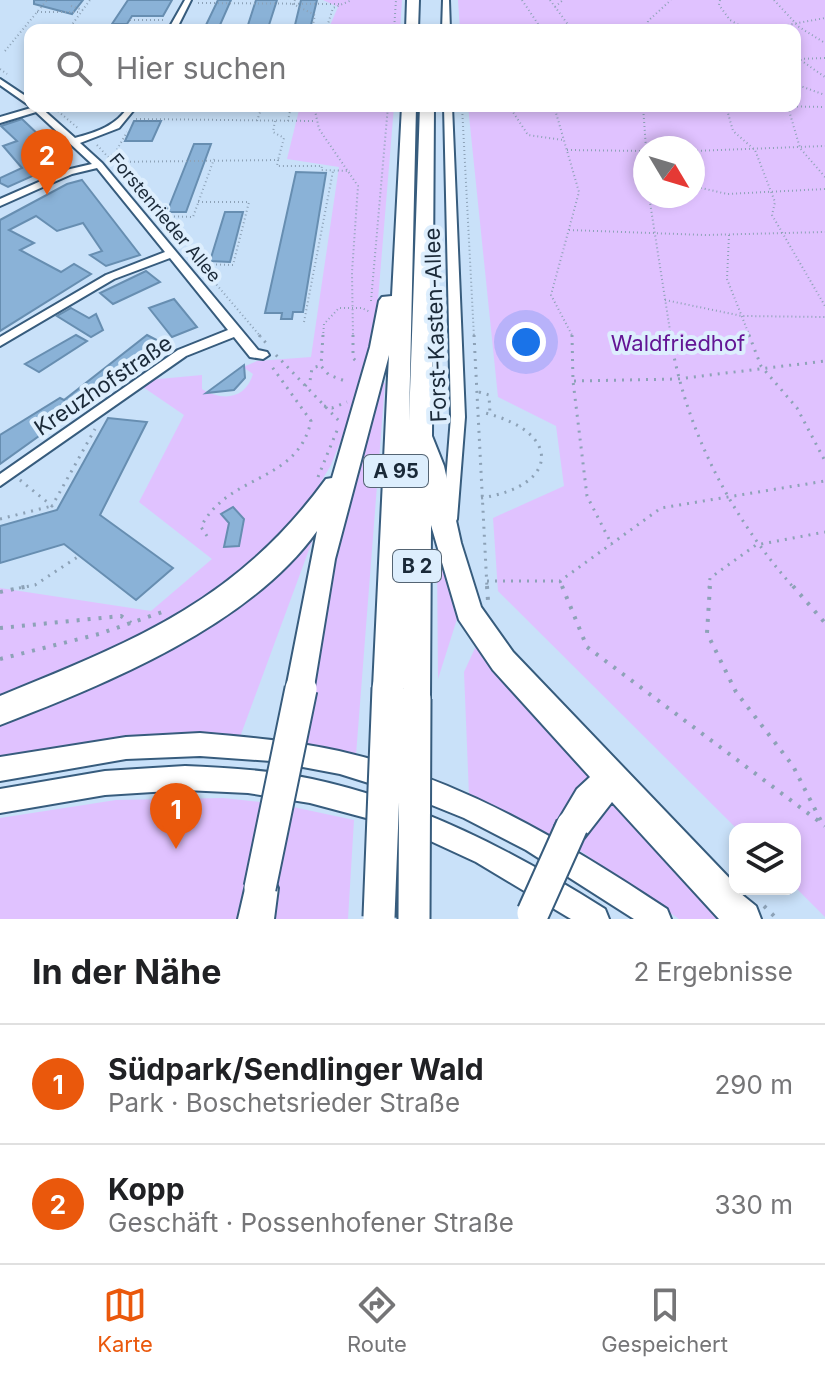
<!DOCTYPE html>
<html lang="de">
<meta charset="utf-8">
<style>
:root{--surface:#fff;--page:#f6f6f6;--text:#202124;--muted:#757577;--line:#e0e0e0;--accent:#ea580c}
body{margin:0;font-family:Inter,sans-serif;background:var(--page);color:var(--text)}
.controls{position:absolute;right:24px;bottom:24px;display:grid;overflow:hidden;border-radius:16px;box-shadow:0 4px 12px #0003}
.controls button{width:72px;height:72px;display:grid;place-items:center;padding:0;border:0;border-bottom:2px solid var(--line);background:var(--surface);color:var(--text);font:40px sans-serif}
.compass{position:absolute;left:633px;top:136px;width:72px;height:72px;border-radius:50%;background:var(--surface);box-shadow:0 4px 12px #0003;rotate:128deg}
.you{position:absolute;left:526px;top:342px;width:28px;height:28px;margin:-20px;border:6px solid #fff;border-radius:50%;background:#1a73e8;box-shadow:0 0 0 12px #1a73e833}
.badge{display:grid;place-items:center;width:52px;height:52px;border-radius:50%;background:var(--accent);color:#fff;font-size:26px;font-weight:700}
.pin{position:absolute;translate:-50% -66px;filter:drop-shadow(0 2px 4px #0008)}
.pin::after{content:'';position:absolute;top:42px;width:28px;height:24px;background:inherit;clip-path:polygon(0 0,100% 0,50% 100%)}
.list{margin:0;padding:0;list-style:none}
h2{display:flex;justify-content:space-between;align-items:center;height:104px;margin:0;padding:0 32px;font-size:34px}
h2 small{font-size:26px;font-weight:400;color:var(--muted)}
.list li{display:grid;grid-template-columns:52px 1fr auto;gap:24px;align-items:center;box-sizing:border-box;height:120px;padding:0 32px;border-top:2px solid var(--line)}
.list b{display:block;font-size:30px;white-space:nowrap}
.list p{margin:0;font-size:26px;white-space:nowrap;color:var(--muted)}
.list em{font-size:26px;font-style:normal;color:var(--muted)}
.icon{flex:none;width:44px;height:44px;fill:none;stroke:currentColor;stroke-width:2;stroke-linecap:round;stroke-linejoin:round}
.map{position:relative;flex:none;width:825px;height:919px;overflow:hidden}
.search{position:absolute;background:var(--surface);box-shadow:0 4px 12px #0003;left:24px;right:24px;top:24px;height:88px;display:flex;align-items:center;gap:20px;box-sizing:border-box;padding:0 28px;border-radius:16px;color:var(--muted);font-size:30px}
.sheet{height:344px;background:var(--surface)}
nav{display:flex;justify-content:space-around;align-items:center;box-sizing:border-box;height:112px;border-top:2px solid var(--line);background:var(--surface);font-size:22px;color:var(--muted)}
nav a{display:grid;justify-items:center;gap:4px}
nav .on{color:var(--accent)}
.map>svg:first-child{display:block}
.green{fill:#e0c2ff;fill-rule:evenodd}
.building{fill:#8ab2d7;stroke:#678eb1;stroke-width:2}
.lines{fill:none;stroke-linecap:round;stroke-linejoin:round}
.street-casing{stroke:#375c7d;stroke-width:4}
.secondary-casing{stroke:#375c7d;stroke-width:4}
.highway-casing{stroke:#375c7d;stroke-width:4}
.path-far2{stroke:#8da2b7;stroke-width:2;stroke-dasharray:1 3;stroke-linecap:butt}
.path-far1{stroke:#8da2b7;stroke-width:3;stroke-dasharray:2 6;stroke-linecap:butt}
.path{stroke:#8da2b7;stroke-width:4;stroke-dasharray:3 8;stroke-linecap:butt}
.street{fill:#fff;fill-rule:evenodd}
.secondary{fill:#fff;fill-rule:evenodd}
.highway{fill:#fff;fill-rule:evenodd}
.highway-bridge-casing{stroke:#375c7d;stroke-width:35;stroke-linecap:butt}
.highway-bridge{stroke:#fff;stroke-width:31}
.labels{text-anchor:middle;stroke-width:8;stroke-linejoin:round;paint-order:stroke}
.far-street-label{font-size:18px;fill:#1a2938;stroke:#ddeefd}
.shield{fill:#ddeefd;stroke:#546473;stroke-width:2}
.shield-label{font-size:20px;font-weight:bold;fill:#1a2938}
.street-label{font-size:22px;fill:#1a2938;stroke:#ddeefd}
.park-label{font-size:22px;fill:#631695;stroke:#ddeefd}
</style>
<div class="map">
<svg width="825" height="919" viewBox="0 0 825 919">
<rect width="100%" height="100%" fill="#c9e1f9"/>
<path class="green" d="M323 0H402L400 30H328L338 7Z
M458 0H825V917L795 887V829H737L498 591 493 518 564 486 556 426 498 397 468 106H795V30H460ZM645 148H693V196H645Z
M300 106H394L376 324 349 420 331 465 304 510 277 542 183 618 0 695V588L151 611 212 559 139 502 184 415 140 385 148 380 202 375V389C222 401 245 400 253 374L243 367 257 361 311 357 339 167 287 159Z
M380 383H385L356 755 278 741Z
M314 536 240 737H161L0 759V720L98 680 305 538Z
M437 556H441L457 619 438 679Z
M476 646 512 692 725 919H679L579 850 469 795 464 672Z
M223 798 279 804 354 820 348 919H0V818L116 800Z"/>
<path class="building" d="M34 0H83L72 14 34 4Z
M128 0H172L163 16H132L127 24H112Z
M218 0H231L220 25H206Z
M256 0H277L269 25H248Z
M301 0H317L311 25H295Z
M22 119 66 161 8 187 0 183V178L22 168 3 146 17 141 1 126Z
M134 121H161L152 141H125Z
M194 144H211L186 212H167Z
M296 172 326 173 303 312H293L292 319H281L282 313H265Z
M82 180 140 255 106 266 90 255 102 251 83 223 57 231 36 216 9 230 34 243 20 250 61 272 74 264 91 274 0 331V220L67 184Z
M225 212H243L230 262 210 261Z
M146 271 160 282 113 304 100 293Z
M174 299 197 327 172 337 149 308Z
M71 308 89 318 96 314 103 330 91 337 57 316Z
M76 335 87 341 39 372 25 364Z
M147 335 166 345 0 464V435L60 398 64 400Z
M244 365 245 378 234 390 206 393Z
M108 418 147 422 100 515 173 568 136 600 64 544 0 563V526L57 510Z
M233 507 244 519 239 546 224 547 229 523 221 514Z"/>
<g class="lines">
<g class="street-casing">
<path id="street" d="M185 0H191L176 30H168Z
M443 0H449L450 30H442Z
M0 79 30 99V106L0 85Z
M30 106H39L75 138C97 132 116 126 129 106H137L119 128 80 143 102 163 258 350 267 352 269 355 263 359 250 357 234 337 186 356 0 486V474L178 350 228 330 170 258 114 279 0 346V337L106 275 165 252 97 168 72 174 0 206V199L66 170 92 164 36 112 0 123V117L31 108Z
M444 106H452L465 417 457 519 455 523H445L443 519 451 417Z"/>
</g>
<g class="secondary-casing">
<path id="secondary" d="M200 733C247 737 293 741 339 751 459 778 566 842 667 909L671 919H634L526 850 464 818 407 795 340 774 271 761 200 756 126 759 0 781V757L126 737Z
M185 766C227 768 270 770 312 779 419 802 513 851 605 909L609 919H571L476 862 424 838 370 819 310 803 248 793 185 790 105 795 0 813V789L105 771Z"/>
</g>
<g class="highway-casing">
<path id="highway" d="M407 0H419L418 30H406Z
M402 106H416L409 421 420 106H434L432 436 444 466 461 543 481 607 513 652 735 884V889L756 906 761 919H719L612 802 584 838 572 843 560 838 555 826 577 789 590 777 493 670 459 620 431 525 430 699 426 709 415 713 404 709 400 695 388 702 377 698 373 688 389 355 335 559 312 699 301 703 290 699 286 689 317 531C249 626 106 684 0 725V696C135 641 237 601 326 479L332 478 370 347 379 301 382 297 392 296Z
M260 870 272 876 278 888 274 919H238L248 876Z"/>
</g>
<path class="path-far2" d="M295 0 293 4 315 15 312 29
M522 0 542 30
M550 0 572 30
M720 0 719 5 730 20 748 30
M774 0 799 27 825 43
M198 3 339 4
M71 6 83 10
M555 7 563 0
M37 12H81
M130 20H165
M185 28 326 30
M68 30 90 0
M326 30 333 8 352 0
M394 30 396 0
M647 30 648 21 671 0
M760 30 825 18
M5 51 47 0
M825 58 799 59 825 77
M0 69 7 74
M795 84 825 95
M52 106 79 129
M314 106 319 129 358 186 352 272 353 337
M462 106 474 337
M509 106 528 135 563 140
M554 106 579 192 551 295 573 337
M643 106 646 148
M726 106 733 131 755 150 775 202 772 215 825 306
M769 106 825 107
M788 107 800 148 825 177
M136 119 315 121
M257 121 260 112
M275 121 273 132 284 138 278 160
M288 121 291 106
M97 145 108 157
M567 150 645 151
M693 151 825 146
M108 157 115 153 127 132
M110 162 278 160 277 166H322L321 170 350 171
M131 184 261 337
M693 186 727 194 825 189
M649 196 671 337
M198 202H249L233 265 199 264
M158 216 193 217 214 159
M569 230 705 235 825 232
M729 235 727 279 750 337
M665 300 742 316 825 317
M371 301 388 106
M304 322 333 171
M323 337 324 324 339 308H362L370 312"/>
<path class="path-far1" d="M259 335 266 343
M323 335 321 366 329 375 345 381
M353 335V358L359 364
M474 335 487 588
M572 335 573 381 587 496 612 545
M670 335C685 429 731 517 794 588
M749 335 761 366 797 408 825 461
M276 355 340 422
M574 381 677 379 825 361
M305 386 310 381 312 368 319 366
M479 392 489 395 490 414
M324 406 332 408 347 402
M318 477 338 428
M20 480 52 506 95 429
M481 498C560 486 562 432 485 413
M0 519 52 506
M207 536 201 527C228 473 297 484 311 421L270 364
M487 581H560L661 508 825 481
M560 581 563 588
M19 588 35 585 79 556
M709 588 710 578 756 545 825 532"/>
<path class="path" d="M487 586 488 601
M562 586 587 647 825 826
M710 586 707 633 736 692 793 766 822 823
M793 586 825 623
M0 592 29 586
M0 628 121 616 131 623
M0 659 99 634 165 611
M764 906 777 919"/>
<use href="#street" class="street"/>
<use href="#secondary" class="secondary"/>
<use href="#highway" class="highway"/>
<g class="highway-bridge-casing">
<path id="highway-bridge" d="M260 888 301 689
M533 913 572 826
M379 917 388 688
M414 919 415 699"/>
</g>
<use href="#highway-bridge" class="highway-bridge"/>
</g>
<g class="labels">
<g class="far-street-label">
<text transform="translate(165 218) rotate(50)" y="6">Forstenrieder Allee</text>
</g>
<g class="shield">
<rect x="364" y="455" width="64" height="32" rx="6"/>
<rect x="393" y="550" width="48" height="32" rx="6"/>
</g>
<g class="shield-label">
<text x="396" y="478">A 95</text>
<text x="417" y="573">B 2</text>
</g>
<g class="street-label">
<text transform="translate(435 325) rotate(-92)" y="8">Forst-Kasten-Allee</text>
<text transform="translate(103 385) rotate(-34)" y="8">Kreuzhofstraße</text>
</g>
<g class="park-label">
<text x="678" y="351">Waldfriedhof</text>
</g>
</g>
</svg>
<div class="controls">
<button><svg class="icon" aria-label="layers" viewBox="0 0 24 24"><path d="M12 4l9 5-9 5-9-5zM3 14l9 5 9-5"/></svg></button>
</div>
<svg class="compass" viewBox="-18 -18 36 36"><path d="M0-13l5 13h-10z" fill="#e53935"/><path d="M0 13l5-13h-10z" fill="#757577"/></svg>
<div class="you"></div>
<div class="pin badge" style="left:176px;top:849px">1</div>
<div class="pin badge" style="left:47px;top:195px">2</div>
<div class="search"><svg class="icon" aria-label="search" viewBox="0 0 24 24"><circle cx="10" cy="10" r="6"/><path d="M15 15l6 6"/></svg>Hier suchen</div>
</div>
<section class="sheet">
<h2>In der Nähe<small>2 Ergebnisse</small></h2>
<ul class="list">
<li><span class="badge">1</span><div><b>Südpark/Sendlinger Wald</b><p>Park · Boschetsrieder Straße</p></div><em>290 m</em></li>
<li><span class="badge">2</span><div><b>Kopp</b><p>Geschäft · Possenhofener Straße</p></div><em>330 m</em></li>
</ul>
</section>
<nav>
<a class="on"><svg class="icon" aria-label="map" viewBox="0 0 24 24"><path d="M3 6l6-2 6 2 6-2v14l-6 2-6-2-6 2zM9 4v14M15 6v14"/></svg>Karte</a>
<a><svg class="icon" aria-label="directions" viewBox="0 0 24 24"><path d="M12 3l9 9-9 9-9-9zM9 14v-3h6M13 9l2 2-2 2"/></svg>Route</a>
<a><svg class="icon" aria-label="saved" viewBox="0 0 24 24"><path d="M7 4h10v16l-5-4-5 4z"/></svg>Gespeichert</a>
</nav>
